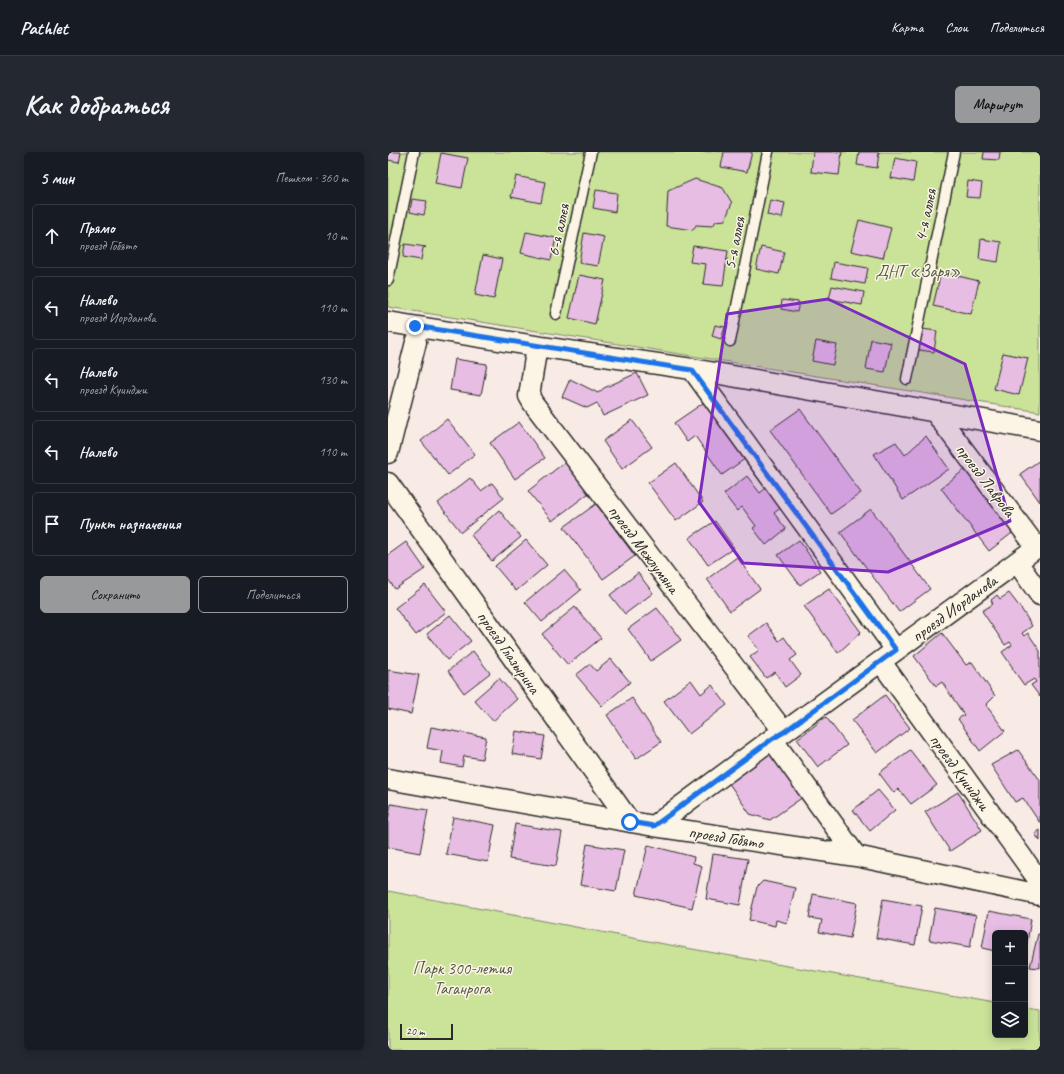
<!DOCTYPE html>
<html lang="ru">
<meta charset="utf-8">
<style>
:root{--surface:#171b24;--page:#242831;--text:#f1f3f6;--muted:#9ea1a6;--line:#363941;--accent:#98999b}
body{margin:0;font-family:Caveat,sans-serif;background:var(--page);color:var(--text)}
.controls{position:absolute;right:12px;bottom:12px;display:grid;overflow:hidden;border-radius:6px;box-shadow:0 2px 10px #0003}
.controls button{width:36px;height:36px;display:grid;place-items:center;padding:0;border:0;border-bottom:1px solid var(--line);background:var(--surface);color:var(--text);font:20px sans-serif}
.scale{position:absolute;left:12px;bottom:10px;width:53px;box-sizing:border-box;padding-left:4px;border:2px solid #2b2b2b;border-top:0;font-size:11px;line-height:14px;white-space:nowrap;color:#2b2b2b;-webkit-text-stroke:3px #fcf5e5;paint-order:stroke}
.stop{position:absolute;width:12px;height:12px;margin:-9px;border:3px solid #1a73e8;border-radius:50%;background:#fff}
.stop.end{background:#1a73e8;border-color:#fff;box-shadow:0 1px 4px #0008}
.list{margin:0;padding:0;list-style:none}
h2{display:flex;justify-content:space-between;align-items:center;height:52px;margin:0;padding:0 16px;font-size:17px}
h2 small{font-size:13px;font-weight:400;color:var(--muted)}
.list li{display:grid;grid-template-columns:26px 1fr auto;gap:12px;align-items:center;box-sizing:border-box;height:64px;margin:0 8px 8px;padding:0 8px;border:1px solid var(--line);border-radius:6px}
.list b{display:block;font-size:15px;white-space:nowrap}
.list p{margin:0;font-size:13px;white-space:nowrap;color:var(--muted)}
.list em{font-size:13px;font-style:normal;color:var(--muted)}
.actions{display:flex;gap:8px;padding:12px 16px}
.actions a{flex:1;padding:9px 0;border:1px solid var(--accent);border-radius:6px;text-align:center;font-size:14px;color:var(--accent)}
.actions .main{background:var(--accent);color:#111}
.icon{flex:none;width:22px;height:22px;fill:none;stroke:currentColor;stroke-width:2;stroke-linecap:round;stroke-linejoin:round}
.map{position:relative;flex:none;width:652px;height:898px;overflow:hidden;border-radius:6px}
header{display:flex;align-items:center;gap:24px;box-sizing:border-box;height:56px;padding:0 20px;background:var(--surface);border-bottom:1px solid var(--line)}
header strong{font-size:19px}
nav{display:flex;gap:22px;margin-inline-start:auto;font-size:14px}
.intro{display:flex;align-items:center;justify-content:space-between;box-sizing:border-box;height:96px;padding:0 24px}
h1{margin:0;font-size:28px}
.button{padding:10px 18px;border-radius:6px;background:var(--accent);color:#111;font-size:14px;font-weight:700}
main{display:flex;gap:24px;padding:0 24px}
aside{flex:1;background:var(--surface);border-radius:6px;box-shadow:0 2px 10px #0003}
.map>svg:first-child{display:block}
.green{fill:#cae399;stroke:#7a8762}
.building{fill:#e8bde4;stroke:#2b2b2b}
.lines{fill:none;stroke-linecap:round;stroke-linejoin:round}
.service-casing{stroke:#2b2b2b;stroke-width:13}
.minor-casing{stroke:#2b2b2b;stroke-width:23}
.service{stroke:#fcf5e5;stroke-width:10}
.minor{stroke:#fcf5e5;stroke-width:20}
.route{stroke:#1a73e8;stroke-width:5}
.marked{fill:#7b2cbf;fill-opacity:0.2;stroke:#7b2cbf;stroke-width:3;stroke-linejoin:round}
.labels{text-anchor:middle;stroke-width:3;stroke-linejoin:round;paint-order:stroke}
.street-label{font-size:17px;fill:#2b2b2b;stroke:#fcf5e5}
.park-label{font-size:17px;fill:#535946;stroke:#fcf5e5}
</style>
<header>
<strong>Pathlet</strong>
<nav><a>Карта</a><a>Слои</a><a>Поделиться</a></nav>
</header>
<div class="intro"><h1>Как добраться</h1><a class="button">Маршрут</a></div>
<main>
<aside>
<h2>5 мин<small>Пешком · 360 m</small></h2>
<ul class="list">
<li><svg class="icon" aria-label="ahead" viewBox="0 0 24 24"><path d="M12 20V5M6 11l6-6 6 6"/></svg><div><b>Прямо</b><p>проезд Гобято</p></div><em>10 m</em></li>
<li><svg class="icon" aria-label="left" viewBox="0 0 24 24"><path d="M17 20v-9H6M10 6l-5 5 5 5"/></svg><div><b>Налево</b><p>проезд Иорданова</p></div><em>110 m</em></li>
<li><svg class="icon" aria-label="left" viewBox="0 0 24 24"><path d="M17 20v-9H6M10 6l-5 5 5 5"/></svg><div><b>Налево</b><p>проезд Куинджи</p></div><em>130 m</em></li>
<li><svg class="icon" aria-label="left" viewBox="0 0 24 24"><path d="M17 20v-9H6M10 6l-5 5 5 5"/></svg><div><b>Налево</b></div><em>110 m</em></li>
<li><svg class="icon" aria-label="arrive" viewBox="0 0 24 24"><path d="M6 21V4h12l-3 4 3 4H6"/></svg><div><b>Пункт назначения</b></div></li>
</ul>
<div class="actions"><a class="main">Сохранить</a><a>Поделиться</a></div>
</aside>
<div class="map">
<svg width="652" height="898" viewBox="0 0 652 898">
<rect width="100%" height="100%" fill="#f8eae5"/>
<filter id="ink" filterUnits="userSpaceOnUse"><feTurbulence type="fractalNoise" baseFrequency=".025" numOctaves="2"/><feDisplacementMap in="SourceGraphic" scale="8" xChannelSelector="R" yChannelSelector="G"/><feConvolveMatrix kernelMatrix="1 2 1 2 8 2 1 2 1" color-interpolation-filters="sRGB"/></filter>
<g filter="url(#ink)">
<path class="green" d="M0 0H652V260L0 155Z
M0 739 276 792 607 851V883H637V857L652 859V898H0Z"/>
<path class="building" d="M0 0H13L11 10 0 8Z
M336 0H364L359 20 333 15Z
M425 0H454L451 23 423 20Z
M471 0H491L489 16 469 13Z
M596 0H612L611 8 595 7Z
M53 1 80 6 74 36 47 31Z
M507 6 528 10 525 30 503 26Z
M128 24 157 30 153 51 123 45Z
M307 27 335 36 344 51 337 68 328 69 325 74 308 73 305 78 278 74 280 39Z
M580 29 594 31 592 46 578 45Z
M208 38 229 41 227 60 205 56Z
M24 47 39 49 36 63 22 60Z
M382 48 397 51 394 66 379 63Z
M471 68 503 76 495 106 463 99Z
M138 80 168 86 163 108 133 101Z
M196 81 216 85 210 114 191 111Z
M593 87 613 90 610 110 591 107Z
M17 92 38 95 35 96 33 108 15 105Z
M305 94 340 99 335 134 315 132 318 112 302 110Z
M373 95 396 100 391 122 368 117Z
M95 103 114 107 106 147 87 143Z
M446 110 480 116 477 132 443 126Z
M553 120 591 129 583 162 545 154Z
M191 123 217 128 207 172 181 166Z
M444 134 476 140 474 153 441 147Z
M394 148 411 150 409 160 393 157Z
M327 173 337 175 333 187 324 184Z
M534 177 549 179 546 200 531 198Z
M483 187 503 191 497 220 478 217Z
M428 189 449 193 445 213 424 209Z
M615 201 640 206 631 243 606 237Z
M67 207 99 212 93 243 62 238Z
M249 221 260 243 215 264 209 251 199 256 174 245 182 227 210 241 216 236Z
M321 247 361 304 334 323 307 284 299 290 286 271Z
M412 257 473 341 443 362 382 278Z
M59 267 87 302 60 323 33 289Z
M244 268 264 295 234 317 215 289Z
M131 270 157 306 127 327 102 291Z
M538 284 561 317 515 348 486 302 508 290 517 303Z
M652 308V350L632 322Z
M177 310 201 341 164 369 140 339Z
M288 311 315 350 288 369 260 331Z
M580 315 628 378 601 399 553 336Z
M359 324 372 341 379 335 394 355 386 361 398 377 378 393 365 376 368 374 354 355 349 359 336 342Z
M82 326 93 339 104 331 116 346 73 380 50 351Z
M208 352 247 404 215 427 176 375Z
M483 357 542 437 511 460 452 380Z
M111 358 133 385 104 409 83 383Z
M327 369 346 396 320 413 301 386Z
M138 388 159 413 128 439 107 414Z
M411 388 432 419 412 433 390 403Z
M18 390 37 417 7 437 0 427V403Z
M349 405 372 437 342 459 319 427Z
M176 418 193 438 154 470 137 450Z
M250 421 265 441 237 462 222 443Z
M37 433 58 460 28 483 7 456Z
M441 437 473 480 450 501 416 454Z
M621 441 634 458 644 474 634 481 636 484 640 481 652 499V545L643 533 648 530 646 527 636 533 624 516H625L614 500 624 493 622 490 617 493 594 459 605 452 603 448 609 443 612 447Z
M187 455 213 486 180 513 154 482Z
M269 456 293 488 263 509 240 477Z
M62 463 83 489 59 508 39 482Z
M378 471 391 489 396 485 409 503 402 508 413 523 397 535 387 520 378 526 362 505 371 498 360 484Z
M554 481 578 513 584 510 607 544 598 553 617 579 592 599 570 567 576 563 554 530 548 534 526 504Z
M85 499 102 521 76 541 60 519Z
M223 507 242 530 214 554 188 523 202 512 208 519Z
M0 518 31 523 23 562 0 557Z
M111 526 129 547 105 569 86 548Z
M303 528 313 542 324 533 339 553 301 582 276 549Z
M497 543 522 576 489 601 464 568Z
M244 546 273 590 248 607 219 563Z
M438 565 459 593 430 615 409 587Z
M43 575 98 585 94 607 76 604 74 615 53 611 55 599 39 596Z
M128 579 157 584 153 607 124 602Z
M382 597 415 645 382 668 362 662 338 627Z
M522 598 549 633 523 652 511 637 506 641 491 621Z
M630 598 652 628V671L635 646 627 650 603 613Z
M490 638 507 658 482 679 465 658Z
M570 640 594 678 562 699 537 660Z
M3 652 40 658 32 701 0 695V669Z
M65 665 107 673 100 710 58 702Z
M127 672 174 680 168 714 121 707Z
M652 678V689L647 682Z
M199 692 236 698 228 739 192 733Z
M260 693 306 705 305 711 314 714 304 756 248 743Z
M325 702 360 707 352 753 318 747Z
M375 729 407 736 399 771 388 768 387 774 361 768 369 735Z
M425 742 469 751 462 786 431 780 434 768 421 766Z
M495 747 534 754 527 793 488 786Z
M547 756 588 763 582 795 541 788Z
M601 759 643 767 637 802V781H607V799L594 796Z
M650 782H652V816L642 815Z"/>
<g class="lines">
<g class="service-casing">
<path id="service" d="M0 128 26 0
M168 162 203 0
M342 189 380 0
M519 227 566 0"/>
</g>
<g class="minor-casing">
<path id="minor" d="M0 170 148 194 304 217 652 278
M147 206 141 244 145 251 396 580
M304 217 508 498
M547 260 649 396
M0 301 28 190
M0 331 242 670
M629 410 652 443
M493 510 652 730
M384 587 468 704
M0 627 266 674 468 704 652 743
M266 674 384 587 396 580 652 393"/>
</g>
<use href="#service" class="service"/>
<use href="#minor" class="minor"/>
</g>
</g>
<g class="lines" filter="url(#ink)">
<path class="route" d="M27 174 304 218 508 498 396 580 384 587 266 674 242 670"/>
</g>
<path class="marked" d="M440 147 577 212 622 369 500 420 355 411 311 350 339 162Z"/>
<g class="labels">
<g class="street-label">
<text transform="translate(537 63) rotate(-78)" y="6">4-я аллея</text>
<text transform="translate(170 78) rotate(-78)" y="6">6-я аллея</text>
<text transform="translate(346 91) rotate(-79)" y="6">5-я аллея</text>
<text transform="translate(598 328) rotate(53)" y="6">проезд Лаврова</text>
<text transform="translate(256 397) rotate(53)" y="6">проезд Межлумяна</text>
<text transform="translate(566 456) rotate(-36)" y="6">проезд Иорданова</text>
<text transform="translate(121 500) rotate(55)" y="6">проезд Глазырина</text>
<text transform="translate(572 620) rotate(54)" y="6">проезд Куинджи</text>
<text transform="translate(338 685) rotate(9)" y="6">проезд Гобято</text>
</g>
<g class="park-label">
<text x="530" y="125">ДНТ «Заря»</text>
<text x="74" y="822">Парк 300-летия<tspan x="74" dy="20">Таганрога</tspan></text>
</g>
</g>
</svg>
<div class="controls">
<button>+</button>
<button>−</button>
<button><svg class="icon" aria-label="layers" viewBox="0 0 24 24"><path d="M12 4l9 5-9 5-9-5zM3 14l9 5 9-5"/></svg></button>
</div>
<div class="scale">20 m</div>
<div class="stop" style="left:242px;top:670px"></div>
<div class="stop end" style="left:27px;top:174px"></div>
</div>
</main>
